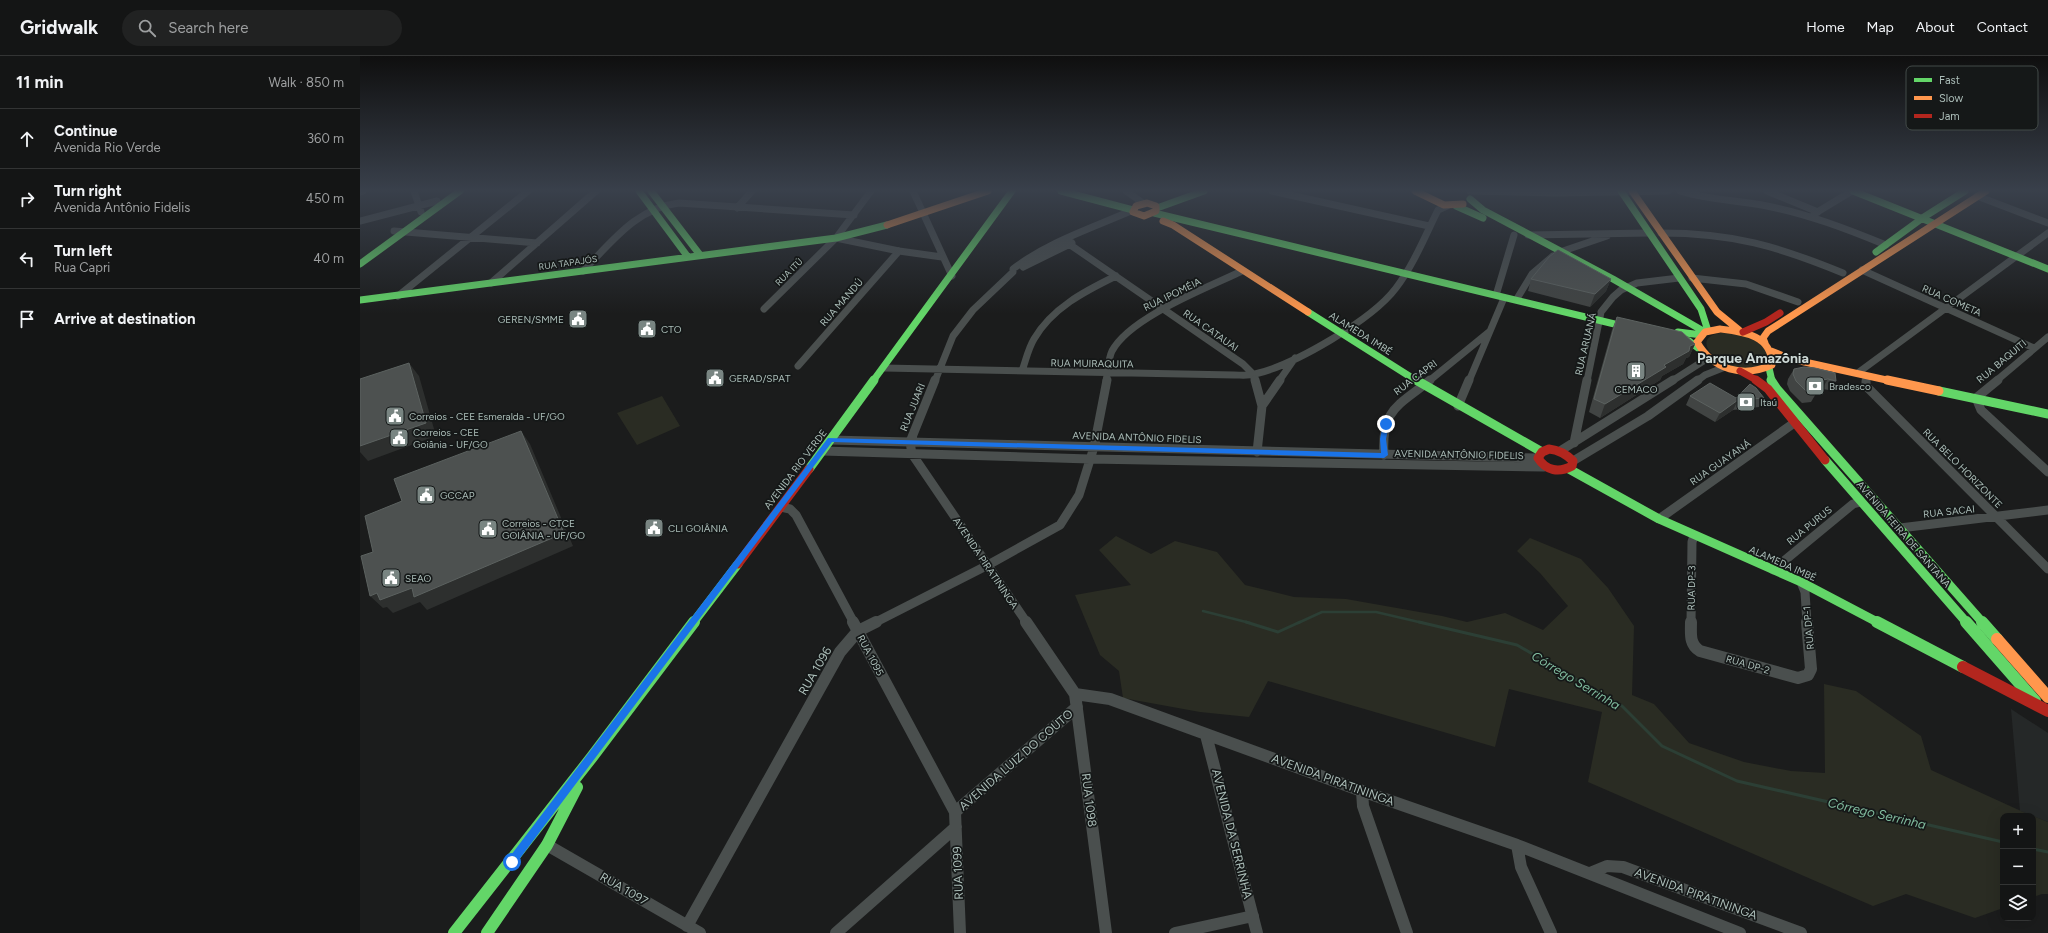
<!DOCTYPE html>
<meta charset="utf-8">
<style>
:root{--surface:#141515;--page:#212222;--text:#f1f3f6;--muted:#9d9fa0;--line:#333434}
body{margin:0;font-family:Figtree,sans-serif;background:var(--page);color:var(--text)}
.controls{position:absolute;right:12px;bottom:12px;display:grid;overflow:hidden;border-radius:8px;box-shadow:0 4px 16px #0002}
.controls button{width:36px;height:36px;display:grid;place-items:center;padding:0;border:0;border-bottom:1px solid var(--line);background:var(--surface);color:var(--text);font:20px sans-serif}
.stop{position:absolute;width:12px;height:12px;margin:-9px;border:3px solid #1a73e8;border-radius:50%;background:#fff}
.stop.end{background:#1a73e8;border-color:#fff;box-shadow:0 1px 4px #0008}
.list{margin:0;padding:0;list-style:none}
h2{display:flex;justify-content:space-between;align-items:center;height:52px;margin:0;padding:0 16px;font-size:17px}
h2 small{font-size:13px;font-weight:400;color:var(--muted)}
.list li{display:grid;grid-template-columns:26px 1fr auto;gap:12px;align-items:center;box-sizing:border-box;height:60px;padding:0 16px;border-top:1px solid var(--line)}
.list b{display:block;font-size:15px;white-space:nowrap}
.list p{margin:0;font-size:13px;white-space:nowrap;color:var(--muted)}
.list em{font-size:13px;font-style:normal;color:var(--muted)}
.icon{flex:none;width:22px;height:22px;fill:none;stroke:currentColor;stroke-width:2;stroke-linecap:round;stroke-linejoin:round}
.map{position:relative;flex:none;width:1688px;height:877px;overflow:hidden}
header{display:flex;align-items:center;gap:24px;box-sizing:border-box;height:56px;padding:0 20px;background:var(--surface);border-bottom:1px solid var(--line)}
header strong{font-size:19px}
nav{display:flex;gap:22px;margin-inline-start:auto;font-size:14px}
.search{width:280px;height:36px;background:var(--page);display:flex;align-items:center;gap:10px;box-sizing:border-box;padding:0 14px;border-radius:22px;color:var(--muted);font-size:15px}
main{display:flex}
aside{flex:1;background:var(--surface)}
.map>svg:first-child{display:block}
.built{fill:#252828}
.green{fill:#2a2c23}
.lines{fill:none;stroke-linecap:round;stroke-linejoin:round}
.stream-far1{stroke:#2c3f35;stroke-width:2.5}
.stream{stroke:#2c3f35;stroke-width:3}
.street-far2{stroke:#4a4f4e;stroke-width:7}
.street-far1{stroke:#4a4f4e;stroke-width:9}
.street{stroke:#4a4f4e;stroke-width:12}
.fast-far2{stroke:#63d668;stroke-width:7}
.fast-far1{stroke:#63d668;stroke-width:9}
.fast{stroke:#63d668;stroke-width:12}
.slow-far2{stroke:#ff974d;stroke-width:7}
.slow-far1{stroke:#ff974d;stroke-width:9}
.slow{stroke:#ff974d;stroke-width:12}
.jam-far2{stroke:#b3261e;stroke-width:7}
.jam-far1{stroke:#b3261e;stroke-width:9}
.jam{stroke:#b3261e;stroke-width:12}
.wall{fill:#414443}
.shaded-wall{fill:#2d2f2e}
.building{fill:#4d5150;stroke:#5c6260}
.route{fill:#1a73e8}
.labels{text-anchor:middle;stroke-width:3.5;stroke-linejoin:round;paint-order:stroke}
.far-street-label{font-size:9px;fill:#acbeb9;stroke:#151818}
.street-label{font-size:10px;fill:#acbeb9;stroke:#151818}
.poi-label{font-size:10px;fill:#acbeb9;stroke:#151818;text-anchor:start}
.near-street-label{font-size:12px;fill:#acbeb9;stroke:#151818}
.near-water-label{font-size:13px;font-style:italic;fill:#80bb9e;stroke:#151818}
.district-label{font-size:14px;font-weight:bold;fill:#cdd9d6;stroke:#151818}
.key{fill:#151818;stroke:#424a48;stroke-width:1}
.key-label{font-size:11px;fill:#acbeb9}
</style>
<header>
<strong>Gridwalk</strong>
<div class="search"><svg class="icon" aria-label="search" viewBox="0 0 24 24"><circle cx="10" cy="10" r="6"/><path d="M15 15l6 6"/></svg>Search here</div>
<nav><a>Home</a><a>Map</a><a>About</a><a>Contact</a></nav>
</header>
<main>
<aside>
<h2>11 min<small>Walk · 850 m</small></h2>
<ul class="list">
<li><svg class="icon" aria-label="ahead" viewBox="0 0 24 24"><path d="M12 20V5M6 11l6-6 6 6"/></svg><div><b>Continue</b><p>Avenida Rio Verde</p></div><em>360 m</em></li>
<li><svg class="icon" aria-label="right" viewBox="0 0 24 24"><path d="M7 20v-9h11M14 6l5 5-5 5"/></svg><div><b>Turn right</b><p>Avenida Antônio Fidelis</p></div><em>450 m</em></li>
<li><svg class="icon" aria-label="left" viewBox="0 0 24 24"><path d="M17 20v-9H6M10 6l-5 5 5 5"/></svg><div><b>Turn left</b><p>Rua Capri</p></div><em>40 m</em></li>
<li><svg class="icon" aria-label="arrive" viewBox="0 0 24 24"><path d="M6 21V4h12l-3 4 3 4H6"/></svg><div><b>Arrive at destination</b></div></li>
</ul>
</aside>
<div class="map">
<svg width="1688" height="877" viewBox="0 0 1688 877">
<rect width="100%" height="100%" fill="#1b1c1c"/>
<path class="built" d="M1651 653 1688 677V766L1660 755Z"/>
<path class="green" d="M1367 276C1378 278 1403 283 1407 296 1408 298 1407 303 1407 305 1379 331 1313 280 1367 276Z
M302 340 320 370 277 389 257 357Z
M756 480 791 498 815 485 857 496 885 529 934 541 986 543 1082 560 1107 566 1145 557 1183 574 1208 550 1180 517 1157 495 1170 482 1221 503 1248 532 1274 570 1272 639 1294 648 1329 687 1384 706 1431 715 1465 717 1464 628 1496 635 1561 680 1571 714 1672 760H1643V852L1615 862 1546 838 1513 850 1228 726 1242 656 1149 633 1135 691 908 625 889 661 840 656 763 642 759 615 740 599 715 539 771 529 739 494Z
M1673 760 1688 766V838H1682L1673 841Z"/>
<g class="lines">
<path class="stream-far1" d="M843 555 890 567
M938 567 962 556H1016L1063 567"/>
<path class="stream" d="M886 566 918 576 940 566
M1059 566 1157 589 1262 650 1302 690 1377 725 1643 786
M1673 793 1688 796"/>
<path class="street-far2" d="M54 135 61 156
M553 135 592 220
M766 135 783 147
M912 135 1069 170
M1110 135 1196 137 1308 135
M1320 135C1348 144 1378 144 1407 150 1448 158 1487 173 1526 189
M1407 135 1458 156
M0 136 3 135
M1617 140 1688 167
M377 152 392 135
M1454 158 1492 135
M0 165 77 145
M34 175 177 187
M1301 177C1373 177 1417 190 1483 217
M1168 179 1289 177
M476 182 539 195 582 201
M709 188 883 308 893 318 895 325
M1200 196 1247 180
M663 211 712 187
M1502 214 1674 292
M223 215C252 186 276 152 319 147L494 159
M1332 222 1386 228 1438 246
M131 227 236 135
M1137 236 1154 179
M38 240 168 135
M1158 241 1172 218 1193 200
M404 253 476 182 511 135
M438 310 539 195
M524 312 874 319C881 319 888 320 895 318 934 309 1012 264 1036 232 1054 208 1065 180 1078 154L1087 150
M662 315C666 304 668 293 674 283 692 252 725 235 756 220
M1499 316 1688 177
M575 325 593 280 613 254 653 216V213C688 186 732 172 773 154
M746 325C748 316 748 303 752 295 770 261 847 232 882 215
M919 325 935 302
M1069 325 1129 276
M1109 325 1144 242
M1227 325 1241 256 1253 241 1261 234 1277 227 1319 222
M1312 325 1348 302
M1337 325 1345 319 1365 311
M1636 325 1688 281"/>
<path class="street-far1" d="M575 324 550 386 552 398 667 567
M895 324 902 350
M1638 324 1616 342 1621 354 1688 416
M1506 325V330L1688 513
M1098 350 1109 324
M471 384 1178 402
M1214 387 1227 324
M462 395 730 403 1184 411
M1200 395 1313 324
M897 396 902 350 920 324
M1024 399C1021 352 1039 350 1070 324
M1213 405 1288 360 1338 324
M421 451 430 453 436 459 494 567
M1299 463 1434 367
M1540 472 1688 454
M1413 514 1493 448 1501 446
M1441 526 1445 536 1447 567
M514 567 628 509 700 469 719 439 734 391 747 324
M1331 567 1332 486 1334 480"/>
<path class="street" d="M493 566 595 756 600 877
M666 566 715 638 746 877
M1331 566C1331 578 1329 588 1340 595L1438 622 1448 619 1451 613 1447 566
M715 638 750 643 1002 735 1157 789 1380 877
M846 679 897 877
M1002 735 1003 750 1047 877
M595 756 717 651
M187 789 340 877
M1157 789 1161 811 1191 877
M1230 817 1247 810 1263 811 1441 877
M327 870 480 596 498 575 516 566
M476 877 596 771
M815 877 893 860"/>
<path class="fast-far2" d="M279 135 328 201
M291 135 340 199
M701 135 773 154
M1261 135 1341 253 1348 275
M1493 135 1688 213
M1110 143 1123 154 1253 223 1345 276
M1096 150 1123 162
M797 152 844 135
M794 157 1271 272
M1516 196 1564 161 1605 135
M0 208 100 135
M0 244 476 182 527 169
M948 256 1057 325
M1318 276 1342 279
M1319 283 1329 285 1338 292
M1409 312 1412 325
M513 325 652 135"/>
<path class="fast-far1" d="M1056 324 1182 396
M1411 324 1417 333 1623 567
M1579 335 1688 358
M1465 404 1607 567
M449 413 514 324
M1209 413 1299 463 1441 526 1519 567
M333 567 378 508"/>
<path class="fast" d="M1517 566 1603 611
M1606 566 1675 645
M1622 566 1637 583
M94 877 232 701 334 566
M127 877 187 789 217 731"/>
<path class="slow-far2" d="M1055 135 1084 149 1103 148
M1272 135 1357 256 1379 274
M787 147 796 150V155L784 160 773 156 776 150Z
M803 165 813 169 948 256
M527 169 628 135
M1360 273C1384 276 1412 279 1412 309 1383 322 1353 314 1337 286L1345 276Z
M1405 287 1403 282 1408 275 1626 135
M1411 295 1431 303 1531 325"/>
<path class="slow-far1" d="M1527 324 1579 335"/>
<path class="slow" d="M1637 583 1688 641"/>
<path class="jam-far2" d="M1383 276 1406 266 1420 257
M1380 315 1398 325"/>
<path class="jam-far1" d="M1396 324 1408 333 1465 404
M1189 393C1199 394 1206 398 1213 405L1212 410C1199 417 1186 415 1178 402L1182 396Z
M378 508 449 413"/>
<path class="jam" d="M1603 611 1688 655"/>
</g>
<path class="wall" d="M1171 223H1251L1246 235 1230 251 1168 235Z
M1257 261 1335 288 1329 301 1326 302 1323 308 1302 320 1300 324 1240 362 1229 356 1252 274Z
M1434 313 1476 325 1469 334 1462 333 1457 334V336L1451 346 1442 347 1430 335 1427 328 1428 323Z
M1330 340 1376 342H1404L1399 351 1373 354 1355 366 1326 349Z"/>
<path class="shaded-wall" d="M1251 223 1246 235 1230 251 1235 238Z
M1335 288 1329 301 1326 302 1323 308 1302 320 1300 324 1240 362 1245 348 1304 309 1330 290Z
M49 307 59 320 76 380 8 405 0 396V390Z
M1468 323 1462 333 1451 335 1457 325Z
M1378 344 1373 354 1355 366 1360 357Z
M161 375 170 388 213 490 67 554 60 546 33 557 27 551 23 552 10 540 17 537Z"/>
<path class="building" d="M1198 194 1251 223 1235 238 1171 223 1189 201Z
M1257 261 1322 276 1335 288 1330 290 1329 295 1304 309 1306 311 1245 348 1234 343Z
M49 307 66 367 0 390V323Z
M1444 311 1455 312 1475 317 1476 325 1468 323 1457 325 1456 330 1457 336 1448 337 1436 325 1433 318 1434 313Z
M1350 327 1376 342 1390 328 1396 332 1404 342 1378 344 1360 357 1330 340Z
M161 375 204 477 54 541 52 532 20 544 17 537 10 540 1 500 13 496 5 460 42 445 34 423Z"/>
<linearGradient id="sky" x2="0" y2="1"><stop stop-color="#0f0f0f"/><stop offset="0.52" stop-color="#39404b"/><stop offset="1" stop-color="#39404b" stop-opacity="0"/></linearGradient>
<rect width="1688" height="258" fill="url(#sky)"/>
<path class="route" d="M1026 366 1029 368 1026 383 1028 399 1024 402 472 386 155 809H148V803L468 382 1021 397 1020 383 1023 368Z"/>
<defs>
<g id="civic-square" transform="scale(1)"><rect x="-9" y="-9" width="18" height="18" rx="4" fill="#798582" stroke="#151818"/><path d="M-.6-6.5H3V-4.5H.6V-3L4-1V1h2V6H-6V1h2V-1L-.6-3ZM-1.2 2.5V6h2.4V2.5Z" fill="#fff"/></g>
<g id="building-square" transform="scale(1)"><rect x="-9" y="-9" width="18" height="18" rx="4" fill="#798582" stroke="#151818"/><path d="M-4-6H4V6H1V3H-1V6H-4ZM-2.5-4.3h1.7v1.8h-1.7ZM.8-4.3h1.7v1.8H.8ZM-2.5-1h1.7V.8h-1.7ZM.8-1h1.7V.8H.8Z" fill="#fff"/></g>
<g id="bank-square" transform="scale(1)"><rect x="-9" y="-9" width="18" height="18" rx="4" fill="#798582" stroke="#151818"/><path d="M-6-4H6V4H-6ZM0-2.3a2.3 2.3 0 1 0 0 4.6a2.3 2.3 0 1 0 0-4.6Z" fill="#fff"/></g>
</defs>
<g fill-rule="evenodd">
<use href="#civic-square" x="218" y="263"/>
<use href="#civic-square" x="287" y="273"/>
<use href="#building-square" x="1276" y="315"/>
<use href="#civic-square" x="355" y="322"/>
<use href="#bank-square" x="1455" y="330"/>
<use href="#bank-square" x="1386" y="346"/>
<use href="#civic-square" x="35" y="360"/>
<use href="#civic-square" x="39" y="382"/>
<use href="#civic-square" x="66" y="439"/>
<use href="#civic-square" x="294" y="472"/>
<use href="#civic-square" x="128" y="473"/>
<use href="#civic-square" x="31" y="522"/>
</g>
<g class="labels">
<g class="far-street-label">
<text transform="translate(208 207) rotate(-8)" y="3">RUA TAPAJÓS</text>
<text transform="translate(429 216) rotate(-45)" y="3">RUA ITÚ</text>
</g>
<g class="street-label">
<text transform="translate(812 238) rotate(-26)" y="4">RUA IPOMÉIA</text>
<text transform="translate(1592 244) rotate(24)" y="4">RUA COMETA</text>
<text transform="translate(481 246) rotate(-49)" y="4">RUA MANDÚ</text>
<text transform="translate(851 274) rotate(35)" y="4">RUA CATAUAI</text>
<text transform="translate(1001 277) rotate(32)" y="4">ALAMEDA IMBÉ</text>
<text transform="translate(1225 288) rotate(-77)" y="4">RUA ARUANÁ</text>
<text transform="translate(1641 305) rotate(-40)" y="4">RUA BAQUITI</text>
<text transform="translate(732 307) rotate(1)" y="4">RUA MUIRAQUITA</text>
<text transform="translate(1055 321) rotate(-37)" y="4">RUA CAPRI</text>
<text transform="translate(552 351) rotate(-68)" y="4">RUA JUARI</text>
<text transform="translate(777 381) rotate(2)" y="4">AVENIDA ANTÔNIO FIDELIS</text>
<text transform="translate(1099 398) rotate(1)" y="4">AVENIDA ANTÔNIO FIDELIS</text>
<text transform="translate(1360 406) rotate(-35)" y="4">RUA GUAYANÁ</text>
<text transform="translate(1603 412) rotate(45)" y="4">RUA BELO HORIZONTE</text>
<text transform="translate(435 413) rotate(-53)" y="4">AVENIDA RIO VERDE</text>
<text transform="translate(1589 455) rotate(-6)" y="4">RUA SACAI</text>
<text transform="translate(1449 469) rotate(-39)" y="4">RUA PURUS</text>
<text transform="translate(1544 478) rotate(49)" y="4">AVENIDA FEIRA DE SANTANA</text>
<text transform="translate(626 507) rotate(56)" y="4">AVENIDA PIRATININGA</text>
<text transform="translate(1423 507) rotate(24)" y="4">ALAMEDA IMBÉ</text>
<text transform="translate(1331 532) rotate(-89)" y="4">RUA DP-3</text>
<text transform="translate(1448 572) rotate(-95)" y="4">RUA DP-1</text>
<text transform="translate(511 599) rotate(62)" y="4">RUA 1095</text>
<text transform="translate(1388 608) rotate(16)" y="4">RUA DP-2</text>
</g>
<g class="poi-label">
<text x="204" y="267" text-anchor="end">GEREN/SMME</text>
<text x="301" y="277">CTO</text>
<text x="369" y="326">GERAD/SPAT</text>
<text x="1469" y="334">Bradesco</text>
<text x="1276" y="337" text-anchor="middle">CEMACO</text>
<text x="1400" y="350">Itaú</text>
<text x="49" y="364">Correios - CEE Esmeralda - UF/GO</text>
<text x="53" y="380">Correios - CEE<tspan x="53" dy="12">Goiânia - UF/GO</tspan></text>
<text x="80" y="443">GCCAP</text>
<text x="142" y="471">Correios - CTCE<tspan x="142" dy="12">GOIÂNIA - UF/GO</tspan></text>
<text x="308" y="476">CLI GOIÂNIA</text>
<text x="45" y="526">SEAO</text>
</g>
<g class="near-street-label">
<text transform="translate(455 615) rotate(-60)" y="4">RUA 1096</text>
<text transform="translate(656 704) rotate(-41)" y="4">AVENIDA LUIZ DO COUTO</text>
<text transform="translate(973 724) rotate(20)" y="4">AVENIDA PIRATININGA</text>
<text transform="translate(729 744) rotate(83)" y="4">RUA 1098</text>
<text transform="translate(872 778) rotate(76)" y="4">AVENIDA DA SERRINHA</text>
<text transform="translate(598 817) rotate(-92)" y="4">RUA 1099</text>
<text transform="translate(264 833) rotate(30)" y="4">RUA 1097</text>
<text transform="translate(1336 838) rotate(20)" y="4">AVENIDA PIRATININGA</text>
</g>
<g class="near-water-label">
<text transform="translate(1216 624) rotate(31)" y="5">Córrego Serrinha</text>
<text transform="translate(1517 757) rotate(13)" y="5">Córrego Serrinha</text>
</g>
<g class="district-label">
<text x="1393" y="307">Parque Amazônia</text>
</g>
</g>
<rect x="1546" y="10" width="132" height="64" rx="6" class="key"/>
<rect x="1554" y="22" width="18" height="4" fill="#63d668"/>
<rect x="1554" y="40" width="18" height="4" fill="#ff974d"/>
<rect x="1554" y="58" width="18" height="4" fill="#b3261e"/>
<g class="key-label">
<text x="1579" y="28">Fast</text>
<text x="1579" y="46">Slow</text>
<text x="1579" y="64">Jam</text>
</g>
</svg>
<div class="controls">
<button>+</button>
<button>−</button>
<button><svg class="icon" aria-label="layers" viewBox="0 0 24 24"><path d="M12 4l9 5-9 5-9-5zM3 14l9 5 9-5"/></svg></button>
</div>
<div class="stop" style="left:152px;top:806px"></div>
<div class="stop end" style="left:1026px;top:368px"></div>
</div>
</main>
